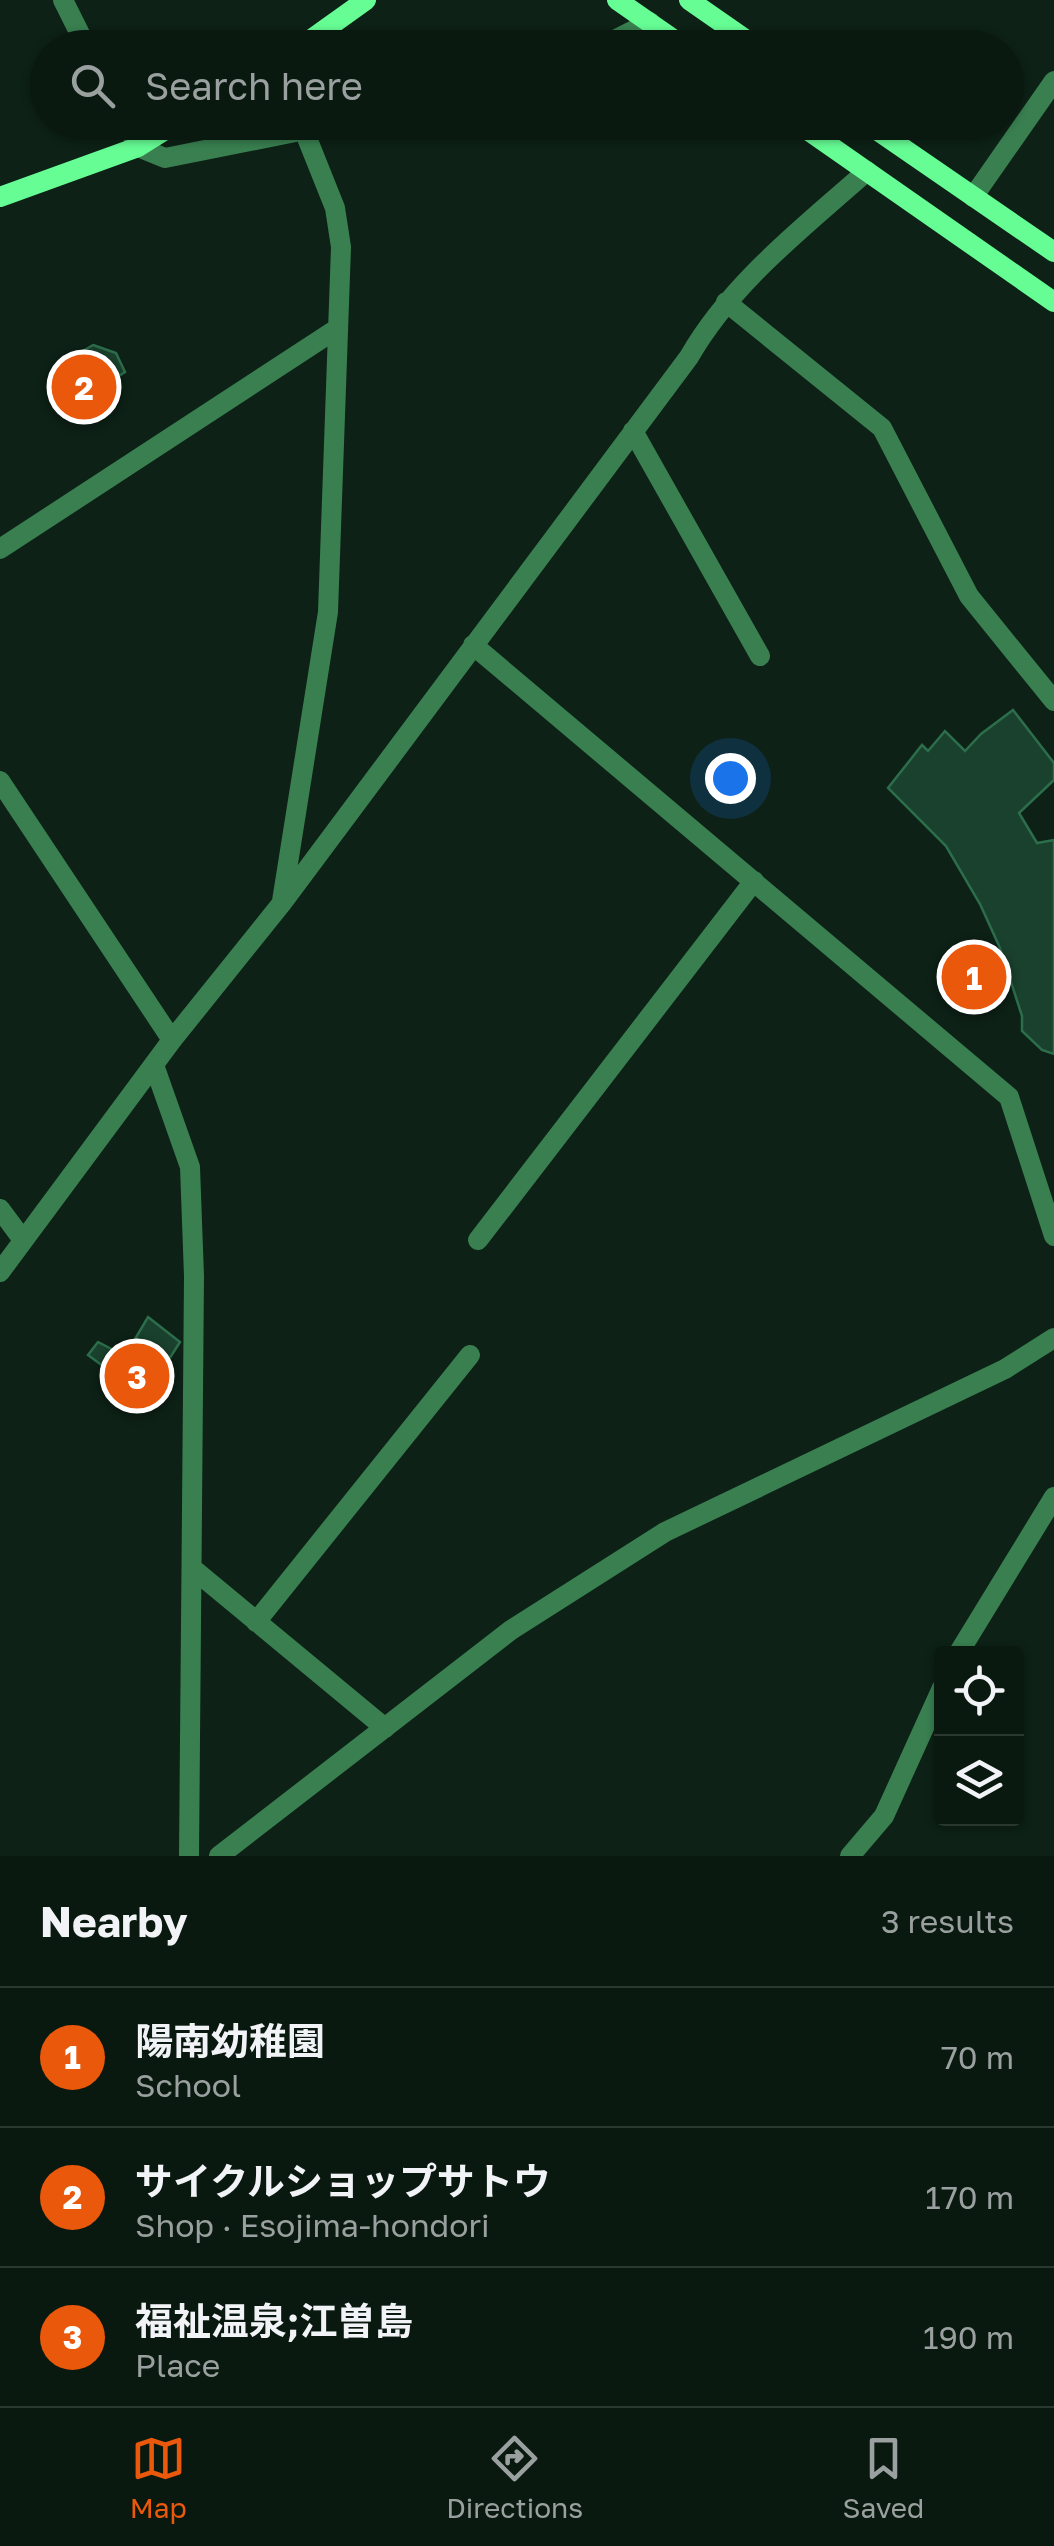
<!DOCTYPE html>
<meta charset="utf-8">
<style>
:root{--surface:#0a1910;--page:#18261e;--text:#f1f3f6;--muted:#99a09f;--line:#2a3830;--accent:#ea580c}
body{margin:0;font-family:"Golos Text","Noto Sans JP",sans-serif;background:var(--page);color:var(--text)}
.controls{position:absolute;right:30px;bottom:30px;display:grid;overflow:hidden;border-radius:10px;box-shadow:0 2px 8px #0004}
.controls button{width:90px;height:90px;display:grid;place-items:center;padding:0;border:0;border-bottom:2px solid var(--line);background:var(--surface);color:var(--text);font:50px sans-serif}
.you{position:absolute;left:730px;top:778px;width:35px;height:35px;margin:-25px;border:8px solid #fff;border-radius:50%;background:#1a73e8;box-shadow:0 0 0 15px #1a73e833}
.badge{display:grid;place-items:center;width:65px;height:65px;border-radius:50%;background:var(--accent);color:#fff;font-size:32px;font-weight:700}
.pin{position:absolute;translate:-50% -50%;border:5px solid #fff;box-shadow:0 2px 10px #0006}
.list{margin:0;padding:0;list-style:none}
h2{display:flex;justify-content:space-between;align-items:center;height:130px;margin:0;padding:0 40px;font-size:42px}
h2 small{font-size:32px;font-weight:400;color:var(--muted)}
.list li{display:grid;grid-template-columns:65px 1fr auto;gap:30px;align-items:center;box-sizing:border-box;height:140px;padding:0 40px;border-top:2px solid var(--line)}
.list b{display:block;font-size:38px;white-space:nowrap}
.list p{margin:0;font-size:32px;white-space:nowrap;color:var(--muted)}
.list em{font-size:32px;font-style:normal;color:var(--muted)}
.icon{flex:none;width:55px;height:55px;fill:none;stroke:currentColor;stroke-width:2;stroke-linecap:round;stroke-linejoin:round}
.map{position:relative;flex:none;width:1054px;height:1856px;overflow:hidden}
.search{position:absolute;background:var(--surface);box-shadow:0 2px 8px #0004;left:30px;right:30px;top:30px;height:110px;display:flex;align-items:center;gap:25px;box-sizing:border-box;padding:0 35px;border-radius:55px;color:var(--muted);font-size:38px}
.sheet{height:550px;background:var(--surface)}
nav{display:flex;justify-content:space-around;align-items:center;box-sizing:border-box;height:140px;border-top:2px solid var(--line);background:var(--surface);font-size:28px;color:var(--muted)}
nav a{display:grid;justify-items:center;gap:5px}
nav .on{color:var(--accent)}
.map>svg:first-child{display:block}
.building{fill:#1a412d;stroke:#2c6d4b;stroke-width:2.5}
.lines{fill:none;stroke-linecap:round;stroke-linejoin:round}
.street{stroke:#397f50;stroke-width:20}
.secondary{stroke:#66fd95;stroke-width:20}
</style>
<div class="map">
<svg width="1054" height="1856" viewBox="0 0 1054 1856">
<rect width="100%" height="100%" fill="#0d2116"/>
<path class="building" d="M93 345 116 353 125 372 77 403 55 368Z
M1013 710 1054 763V780L1019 813 1037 843 1054 840V1054L1042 1050 1022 1031V1016L1000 948 980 904 946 846 888 788 922 745 928 751 945 731 965 751 981 734Z
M148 1317 180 1342 145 1397 88 1355 98 1342 125 1356Z"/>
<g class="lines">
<path class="street" d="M63 0 87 48
M599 48 650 22
M126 122 138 147 165 158 345 122
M973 197 1054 81
M726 302 882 428 969 596 1054 701
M633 431 760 656
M0 549 338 328
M473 645 1009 1097 1054 1236
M0 781 172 1040
M282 901 328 612 341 247 335 208 305 133
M154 1065 190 1167 194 1276 189 1856
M0 1209 23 1240
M478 1240 754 881
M0 1272 172 1040 282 903 689 357C732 282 803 228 867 171
M192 1568 385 1728
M256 1622 470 1355
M958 1654 1054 1497
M219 1856 511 1630 665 1532 1005 1369 1054 1338
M850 1856 884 1816 942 1688"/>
<path class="secondary" d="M617 0 686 48
M689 0 758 48
M299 48 366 0
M796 122 1054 302
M865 122 1054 252
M0 197 138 147 178 122"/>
</g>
</svg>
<div class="controls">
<button><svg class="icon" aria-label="locate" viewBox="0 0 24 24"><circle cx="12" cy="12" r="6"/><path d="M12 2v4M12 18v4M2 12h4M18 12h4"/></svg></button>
<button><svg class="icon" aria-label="layers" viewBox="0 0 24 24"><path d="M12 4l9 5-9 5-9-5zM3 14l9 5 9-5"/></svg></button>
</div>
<div class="you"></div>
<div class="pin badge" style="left:974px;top:977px">1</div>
<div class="pin badge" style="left:84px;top:387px">2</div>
<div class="pin badge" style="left:137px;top:1376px">3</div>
<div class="search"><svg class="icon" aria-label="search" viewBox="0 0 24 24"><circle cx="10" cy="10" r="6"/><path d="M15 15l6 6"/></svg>Search here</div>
</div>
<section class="sheet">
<h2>Nearby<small>3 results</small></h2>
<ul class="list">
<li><span class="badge">1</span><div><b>陽南幼稚園</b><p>School</p></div><em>70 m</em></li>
<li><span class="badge">2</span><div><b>サイクルショップサトウ</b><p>Shop · Esojima-hondori</p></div><em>170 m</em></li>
<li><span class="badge">3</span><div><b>福祉温泉;江曽島</b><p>Place</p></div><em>190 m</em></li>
</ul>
</section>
<nav>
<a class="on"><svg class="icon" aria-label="map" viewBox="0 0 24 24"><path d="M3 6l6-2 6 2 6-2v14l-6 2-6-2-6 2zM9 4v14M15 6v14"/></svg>Map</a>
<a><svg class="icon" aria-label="directions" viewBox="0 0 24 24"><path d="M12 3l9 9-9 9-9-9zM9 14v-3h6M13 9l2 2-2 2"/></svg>Directions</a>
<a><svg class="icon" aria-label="saved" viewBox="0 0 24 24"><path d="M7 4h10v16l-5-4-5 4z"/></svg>Saved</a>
</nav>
